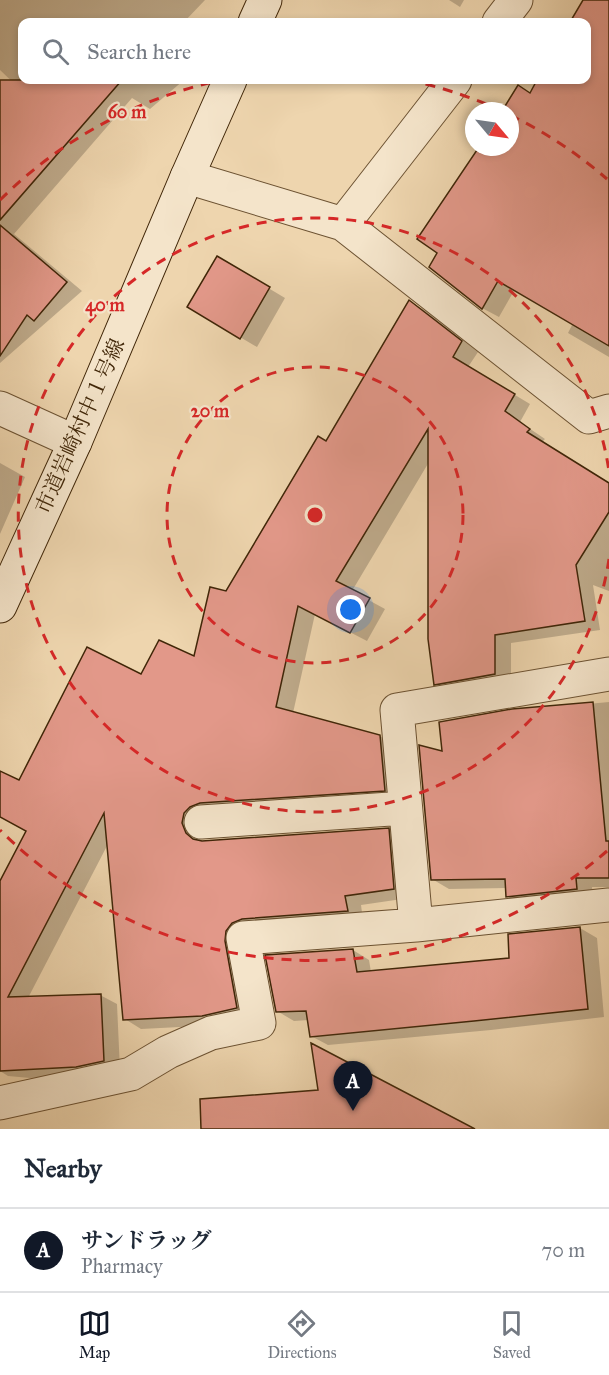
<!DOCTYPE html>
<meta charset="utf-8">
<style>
:root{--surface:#fff;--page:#f6f6f7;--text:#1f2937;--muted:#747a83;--line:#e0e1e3;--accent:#111827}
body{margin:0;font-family:"IM FELL Great Primer","Noto Serif JP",serif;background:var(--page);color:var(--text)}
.compass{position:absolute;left:465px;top:102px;width:54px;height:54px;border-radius:50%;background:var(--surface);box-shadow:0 3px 9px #0003;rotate:119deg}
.you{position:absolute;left:351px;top:610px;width:21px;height:21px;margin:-15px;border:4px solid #fff;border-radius:50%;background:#1a73e8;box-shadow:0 0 0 9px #1a73e833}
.badge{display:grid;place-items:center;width:39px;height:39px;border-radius:50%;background:var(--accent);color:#fff;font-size:20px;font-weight:700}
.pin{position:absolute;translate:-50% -50px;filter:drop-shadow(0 2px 3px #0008)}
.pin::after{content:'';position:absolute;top:32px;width:21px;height:18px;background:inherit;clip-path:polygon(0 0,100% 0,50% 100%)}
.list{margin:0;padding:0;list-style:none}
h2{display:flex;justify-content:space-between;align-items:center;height:78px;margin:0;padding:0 24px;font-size:26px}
h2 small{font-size:20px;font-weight:400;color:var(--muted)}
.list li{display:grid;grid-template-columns:39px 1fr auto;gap:18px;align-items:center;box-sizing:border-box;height:84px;padding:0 24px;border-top:2px solid var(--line)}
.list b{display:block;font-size:22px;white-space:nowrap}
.list p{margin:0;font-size:20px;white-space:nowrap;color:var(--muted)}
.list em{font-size:20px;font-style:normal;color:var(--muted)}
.icon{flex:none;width:33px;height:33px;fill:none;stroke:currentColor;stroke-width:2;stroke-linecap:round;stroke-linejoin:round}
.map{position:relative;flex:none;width:609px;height:1129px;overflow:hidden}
.search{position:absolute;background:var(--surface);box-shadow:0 3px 9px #0003;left:18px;right:18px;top:18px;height:66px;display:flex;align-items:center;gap:15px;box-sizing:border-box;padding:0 21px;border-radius:12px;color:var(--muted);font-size:22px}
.sheet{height:162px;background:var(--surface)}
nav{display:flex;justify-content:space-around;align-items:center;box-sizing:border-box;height:84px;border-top:2px solid var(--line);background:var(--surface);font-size:16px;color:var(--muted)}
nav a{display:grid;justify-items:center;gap:3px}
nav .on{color:var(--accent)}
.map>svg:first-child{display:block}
.shadow{fill:#0003}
.building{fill:#e29889;stroke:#402608;stroke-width:1.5}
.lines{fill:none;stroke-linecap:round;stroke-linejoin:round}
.street-casing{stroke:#6c5232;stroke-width:35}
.secondary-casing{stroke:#402608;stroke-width:35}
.street{stroke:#f4e4ca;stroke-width:33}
.secondary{stroke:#f4e4ca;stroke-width:33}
.ring{fill:none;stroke:#d62828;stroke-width:3;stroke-dasharray:10 8}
.labels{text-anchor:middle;stroke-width:4.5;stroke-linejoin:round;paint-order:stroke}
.street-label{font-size:21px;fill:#402608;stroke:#f4e4ca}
.centre{fill:#d62828;stroke:#f4e4ca;stroke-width:3}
.ring-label{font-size:18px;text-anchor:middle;font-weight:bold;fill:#d62828;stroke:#f4e4ca;stroke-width:4.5;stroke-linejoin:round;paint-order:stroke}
</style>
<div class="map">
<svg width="609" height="1129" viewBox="0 0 609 1129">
<rect width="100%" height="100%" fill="#eed5ae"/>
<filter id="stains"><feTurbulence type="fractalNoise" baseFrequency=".00333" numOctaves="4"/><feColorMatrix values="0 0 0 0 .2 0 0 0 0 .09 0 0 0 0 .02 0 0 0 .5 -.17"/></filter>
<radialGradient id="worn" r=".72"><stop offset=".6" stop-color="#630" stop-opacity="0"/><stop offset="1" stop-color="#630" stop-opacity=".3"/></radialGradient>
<path class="shadow" d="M0 0H205L184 22H22V80H184L150 109 132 98 14 234 82 291 0 363V120L24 93 0 70Z
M449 0H464L460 7Z
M585 0H609V357L568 333 573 323 515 289 499 317 482 308 439 253 481 147H510V111H503L530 94 539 80H586V22H572Z
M218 258 285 298 257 347 189 307Z
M410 302 426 311 478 352 468 367 530 404 520 422 545 439 542 442 609 484V591L593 585 600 630 511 643V683L451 693 435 684 429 462 352 591 385 609 367 641 315 614 293 713 380 736 396 746 401 799 198 833 201 842 388 829 404 839 409 898 361 905 363 920 258 928 253 1017 219 1025 141 1029 125 1019 108 844 28 998 100 995 117 1004 120 1070 93 1075 30 1078 8 1076 0 1071V884L28 831 0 817V784L19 782 142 676 195 658 227 592 327 442Z
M0 463 25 477 0 534Z
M609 702V887H592L593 898 524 906 507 896V888L449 889 432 879 444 753 513 711Z
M580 928 597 938 604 1017 491 1030 328 1045 311 1036 309 1020 294 1021 277 1011 353 950 369 960 371 972 511 959Z"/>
<path class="building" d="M583 0H609V346L498 281 482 309 429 267 437 253 417 239 479 147H510V111H502L518 85 530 93 537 80H586V22H570Z
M0 80H122L0 220Z
M0 225 67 282 34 321 27 315 0 356Z
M217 256 270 287 240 339 187 307Z
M409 300 462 341 453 357 515 394 505 411 530 429 527 432 609 483V512L576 565 585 621 495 635V674L434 685 428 639V429L336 581 370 598 350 633 298 606 276 707 380 735 385 791 200 803 190 807 184 813 182 823 186 833 193 839 202 841 389 828 394 889 345 896 348 911 242 919 232 923 226 931 225 941 237 1008 202 1016 123 1020 104 813 8 997 101 994 104 1061 76 1067 0 1071V881L26 831 0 817V771L19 780 87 647 141 674 159 640 194 656 210 587 226 591 318 436 326 441Z
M593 702 606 841H609V878H576L577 889 506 897 505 879 431 880 419 745 442 751 439 722 512 709Z
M580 927 588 1009 474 1021 310 1037 306 1011 276 1012 265 955 353 949 357 972 509 958 508 934Z
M311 1043 475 1129H201L200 1099 318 1090Z"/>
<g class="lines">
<g class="street-casing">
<path id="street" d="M499 22 516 0
M187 177 343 224 589 417 609 411
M343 224 455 80
M0 408 75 442
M201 822 405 808
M416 925 397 710 609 674
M0 1103 131 1074 168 1052 211 1033 259 1023 243 938 416 925 609 905"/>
</g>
<g class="secondary-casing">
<path id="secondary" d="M255 22 265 0
M0 606 75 442 187 177 230 80"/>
</g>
<use href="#street" class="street"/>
<use href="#secondary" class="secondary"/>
</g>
<g class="ring">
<circle cx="315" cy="515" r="148"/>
<path d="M609 559A297 297 0 1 1 609 471"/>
<path d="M607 851A445 445 0 0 1 0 830M0 200A445 445 0 0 1 222 80M408 80A445 445 0 0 1 500 110M510 115A445 445 0 0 1 607 179"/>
</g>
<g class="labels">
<g class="street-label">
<text transform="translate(80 426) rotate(-66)" y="7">市道岩崎村中１号線</text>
</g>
</g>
<circle cx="315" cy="515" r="9" class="centre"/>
<g class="ring-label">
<text x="127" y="118">60 m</text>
<text x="105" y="311">40 m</text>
<text x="210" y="417">20 m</text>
</g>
<rect width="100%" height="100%" filter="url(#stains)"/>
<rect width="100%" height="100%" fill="url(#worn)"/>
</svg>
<svg class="compass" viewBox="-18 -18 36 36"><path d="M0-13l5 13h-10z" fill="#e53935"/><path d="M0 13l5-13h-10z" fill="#747a83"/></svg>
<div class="you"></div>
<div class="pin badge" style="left:353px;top:1111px">A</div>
<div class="search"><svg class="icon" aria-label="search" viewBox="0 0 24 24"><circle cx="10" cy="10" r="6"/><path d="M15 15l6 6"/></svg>Search here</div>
</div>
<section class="sheet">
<h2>Nearby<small></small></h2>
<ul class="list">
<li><span class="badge">A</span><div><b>サンドラッグ</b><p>Pharmacy</p></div><em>70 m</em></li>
</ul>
</section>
<nav>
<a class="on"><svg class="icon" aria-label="map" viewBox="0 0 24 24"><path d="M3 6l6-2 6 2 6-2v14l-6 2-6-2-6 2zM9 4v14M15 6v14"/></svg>Map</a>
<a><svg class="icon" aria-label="directions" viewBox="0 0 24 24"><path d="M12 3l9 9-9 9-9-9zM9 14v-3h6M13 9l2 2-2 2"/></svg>Directions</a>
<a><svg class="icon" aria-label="saved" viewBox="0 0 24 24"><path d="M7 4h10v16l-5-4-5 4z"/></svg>Saved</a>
</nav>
